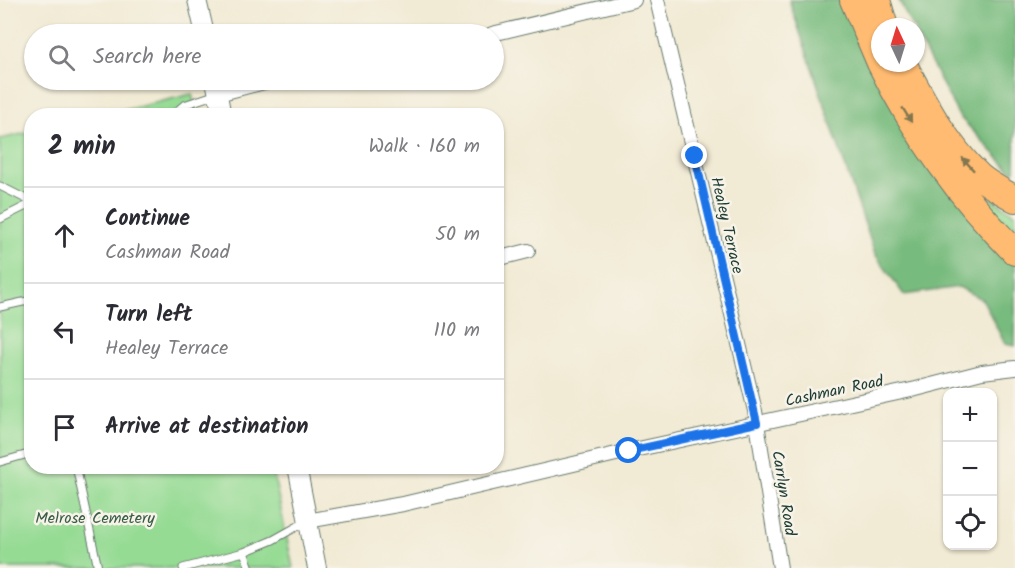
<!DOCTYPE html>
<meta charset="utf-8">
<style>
:root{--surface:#fff;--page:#f2f2f3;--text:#2b2b33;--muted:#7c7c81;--line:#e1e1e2}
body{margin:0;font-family:Kalam,sans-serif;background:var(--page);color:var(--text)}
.controls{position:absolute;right:18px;bottom:18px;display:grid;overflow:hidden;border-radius:12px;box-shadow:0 2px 4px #0004}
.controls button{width:54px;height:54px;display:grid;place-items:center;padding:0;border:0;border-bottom:2px solid var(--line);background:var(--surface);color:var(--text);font:30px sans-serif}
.compass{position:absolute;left:871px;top:18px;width:54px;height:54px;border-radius:50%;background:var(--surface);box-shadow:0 2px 4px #0004;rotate:356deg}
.stop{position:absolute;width:18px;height:18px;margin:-14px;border:4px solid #1a73e8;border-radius:50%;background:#fff}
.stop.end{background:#1a73e8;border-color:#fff;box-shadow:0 2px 6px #0008}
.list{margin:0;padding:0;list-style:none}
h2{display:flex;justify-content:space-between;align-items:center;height:78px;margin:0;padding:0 24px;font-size:26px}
h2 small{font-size:20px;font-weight:400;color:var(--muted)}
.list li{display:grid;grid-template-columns:39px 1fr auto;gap:18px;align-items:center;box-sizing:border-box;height:96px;padding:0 24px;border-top:2px solid var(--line)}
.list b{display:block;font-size:22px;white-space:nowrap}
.list p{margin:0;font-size:20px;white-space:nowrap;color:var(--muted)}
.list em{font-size:20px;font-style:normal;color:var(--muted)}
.icon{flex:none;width:33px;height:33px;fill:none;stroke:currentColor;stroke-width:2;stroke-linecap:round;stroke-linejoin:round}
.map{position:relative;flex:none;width:1015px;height:568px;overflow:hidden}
.search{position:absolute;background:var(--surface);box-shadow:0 2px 4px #0004;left:24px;top:24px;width:480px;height:66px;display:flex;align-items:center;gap:15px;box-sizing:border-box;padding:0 21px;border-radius:33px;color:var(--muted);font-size:22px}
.panel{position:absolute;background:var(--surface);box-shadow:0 2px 4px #0004;left:24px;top:108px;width:480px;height:366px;border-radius:24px}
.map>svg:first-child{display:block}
.green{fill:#96db94;stroke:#5a8c64;stroke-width:1.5}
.forest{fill:#78bb7e;stroke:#4c7c59;stroke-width:1.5}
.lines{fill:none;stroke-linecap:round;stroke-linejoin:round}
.service-casing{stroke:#687a6c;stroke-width:9}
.minor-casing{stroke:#687a6c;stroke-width:16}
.tertiary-casing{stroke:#687a6c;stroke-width:20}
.motorway-casing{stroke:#687a6c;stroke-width:28}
.service{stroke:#fff;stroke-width:7}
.minor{stroke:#fff;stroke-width:14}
.tertiary{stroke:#fff;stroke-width:18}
.motorway{stroke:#ffbb71;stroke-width:26}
.oneway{fill:#84764f}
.route{stroke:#1a73e8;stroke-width:8}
.labels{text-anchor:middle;stroke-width:5;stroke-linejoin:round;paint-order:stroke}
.street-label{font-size:16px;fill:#1f3d34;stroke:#f7f3e8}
.park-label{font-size:16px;fill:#375d47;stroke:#f7f3e8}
</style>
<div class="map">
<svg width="1015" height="568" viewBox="0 0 1015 568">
<rect width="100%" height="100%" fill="#f7f3e8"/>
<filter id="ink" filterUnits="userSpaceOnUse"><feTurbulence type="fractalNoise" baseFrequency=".0167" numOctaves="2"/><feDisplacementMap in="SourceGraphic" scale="12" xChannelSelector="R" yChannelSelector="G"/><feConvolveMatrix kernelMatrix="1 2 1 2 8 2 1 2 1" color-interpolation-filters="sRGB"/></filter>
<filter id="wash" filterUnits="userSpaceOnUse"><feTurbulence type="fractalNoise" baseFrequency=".008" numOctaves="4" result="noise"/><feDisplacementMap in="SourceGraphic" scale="24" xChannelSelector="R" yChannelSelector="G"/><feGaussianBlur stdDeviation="1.35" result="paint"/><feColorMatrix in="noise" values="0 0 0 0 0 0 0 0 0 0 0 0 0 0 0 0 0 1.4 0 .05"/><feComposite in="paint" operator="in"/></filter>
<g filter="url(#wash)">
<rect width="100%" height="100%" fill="#f1ead4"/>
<path class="green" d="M192 94 197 115 100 116Z
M31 132 32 466 272 467 293 568H0V139Z
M973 187 1015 214V233Z"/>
<path class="forest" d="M789 0H853L1015 252V346L1005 344 983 300 959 287 904 295 875 254Z
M899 0H1015V171L1009 169 959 116 916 34V27H912Z"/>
</g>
<g filter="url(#ink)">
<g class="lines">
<g class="service-casing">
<path id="service" d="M171 116 184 105 217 94
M0 186 32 202
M0 219 32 203
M0 307 32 300
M0 462 32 453
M76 466 98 568
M244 552 273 540 307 521
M183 568 244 552 250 568"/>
</g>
<g class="minor-casing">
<path id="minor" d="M657 0 755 411 780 568
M492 34 634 0
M218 94 272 80
M496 259 528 251
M307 521 403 504 629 451 916 389 982 372 1015 368"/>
</g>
<g class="tertiary-casing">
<path id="tertiary" d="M197 0 205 34
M215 80 222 116
M297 466 317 568"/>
</g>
<g class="motorway-casing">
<path id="motorway" d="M853 0 880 63
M877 0 885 27
M880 63C915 134 959 196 1015 252
M903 63C924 103 946 145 979 176 989 185 1004 192 1015 199"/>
</g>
<use href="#service" class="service"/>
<use href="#minor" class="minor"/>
<use href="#tertiary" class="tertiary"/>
<use href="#motorway" class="motorway"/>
</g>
<defs><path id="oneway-solid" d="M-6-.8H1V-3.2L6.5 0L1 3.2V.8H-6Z" transform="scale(1.5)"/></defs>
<g class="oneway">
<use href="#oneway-solid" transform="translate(907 115) rotate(58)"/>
<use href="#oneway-solid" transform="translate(968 164) rotate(-132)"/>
</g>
</g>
<g class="lines" filter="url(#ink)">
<path class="route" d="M629 451 757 423 695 156"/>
</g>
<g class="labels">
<g class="street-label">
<text transform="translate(728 225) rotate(77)" y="6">Healey Terrace</text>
<text transform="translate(834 390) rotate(-12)" y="6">Cashman Road</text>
<text transform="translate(785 493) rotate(81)" y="6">Carrlyn Road</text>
</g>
<g class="park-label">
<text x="95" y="523">Melrose Cemetery</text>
</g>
</g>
</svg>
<div class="controls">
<button>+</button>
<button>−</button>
<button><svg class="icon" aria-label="locate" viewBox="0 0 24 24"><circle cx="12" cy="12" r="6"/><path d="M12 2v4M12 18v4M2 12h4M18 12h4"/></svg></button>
</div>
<svg class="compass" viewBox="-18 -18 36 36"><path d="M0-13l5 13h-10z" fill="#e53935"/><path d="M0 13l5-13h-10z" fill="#7c7c81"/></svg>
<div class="stop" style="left:629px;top:451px"></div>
<div class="stop end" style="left:695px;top:156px"></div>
<div class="search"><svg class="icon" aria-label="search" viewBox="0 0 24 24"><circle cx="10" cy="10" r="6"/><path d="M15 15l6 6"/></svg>Search here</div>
<section class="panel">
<h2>2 min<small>Walk · 160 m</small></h2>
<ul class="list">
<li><svg class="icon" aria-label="ahead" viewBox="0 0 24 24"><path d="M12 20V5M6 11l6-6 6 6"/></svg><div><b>Continue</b><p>Cashman Road</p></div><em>50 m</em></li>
<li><svg class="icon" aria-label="left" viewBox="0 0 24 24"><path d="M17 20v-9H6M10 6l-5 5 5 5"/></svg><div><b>Turn left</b><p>Healey Terrace</p></div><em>110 m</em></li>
<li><svg class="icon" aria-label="arrive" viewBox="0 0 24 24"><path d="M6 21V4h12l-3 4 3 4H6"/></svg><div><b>Arrive at destination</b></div></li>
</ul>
</section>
</div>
